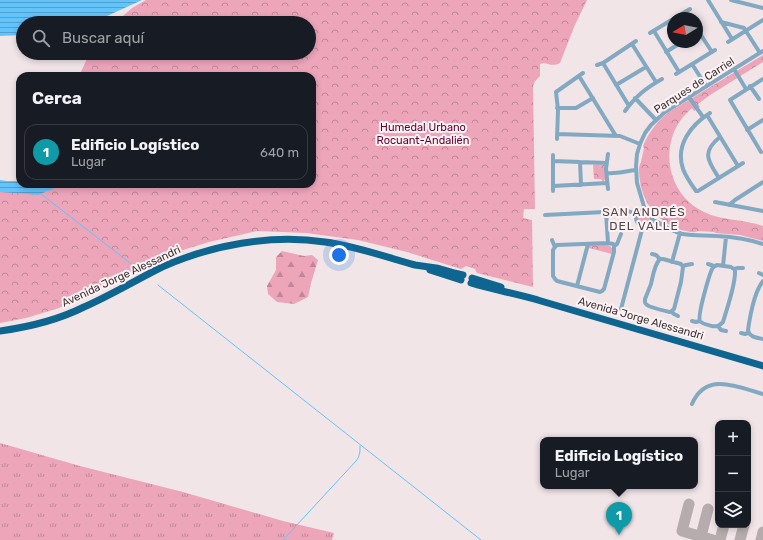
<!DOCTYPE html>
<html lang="es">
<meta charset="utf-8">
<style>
:root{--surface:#171b24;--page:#20242c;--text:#f1f3f6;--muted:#9ea1a6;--line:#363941;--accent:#7c3aed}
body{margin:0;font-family:Rubik,sans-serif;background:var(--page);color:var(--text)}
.controls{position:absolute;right:12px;bottom:12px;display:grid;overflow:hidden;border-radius:8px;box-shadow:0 2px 6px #0003}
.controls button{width:36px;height:36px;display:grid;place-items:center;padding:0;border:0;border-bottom:1px solid var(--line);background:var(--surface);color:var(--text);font:20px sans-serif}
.compass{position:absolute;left:667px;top:12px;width:36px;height:36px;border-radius:50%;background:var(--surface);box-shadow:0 2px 6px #0003;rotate:260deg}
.you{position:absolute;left:339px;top:255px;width:14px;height:14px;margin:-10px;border:3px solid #fff;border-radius:50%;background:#1a73e8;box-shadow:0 0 0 6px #1a73e833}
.badge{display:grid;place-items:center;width:26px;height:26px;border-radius:50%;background:var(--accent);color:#fff;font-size:13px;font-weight:700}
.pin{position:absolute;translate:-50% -33px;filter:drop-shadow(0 1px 2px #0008)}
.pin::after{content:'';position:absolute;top:21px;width:14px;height:12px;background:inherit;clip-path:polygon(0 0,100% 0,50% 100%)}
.popup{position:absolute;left:540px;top:437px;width:158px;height:52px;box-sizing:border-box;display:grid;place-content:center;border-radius:8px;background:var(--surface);filter:drop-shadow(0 1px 3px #0005);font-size:13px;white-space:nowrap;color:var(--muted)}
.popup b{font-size:15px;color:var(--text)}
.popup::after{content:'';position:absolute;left:50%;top:100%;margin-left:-8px;border:8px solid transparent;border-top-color:var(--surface)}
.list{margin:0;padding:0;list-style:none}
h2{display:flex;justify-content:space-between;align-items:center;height:52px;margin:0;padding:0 16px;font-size:17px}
h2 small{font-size:13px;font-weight:400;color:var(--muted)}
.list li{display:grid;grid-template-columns:26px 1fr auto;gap:12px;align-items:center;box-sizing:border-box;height:56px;margin:0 8px 8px;padding:0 8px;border:1px solid var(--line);border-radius:12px}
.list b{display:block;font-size:15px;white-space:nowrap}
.list p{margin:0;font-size:13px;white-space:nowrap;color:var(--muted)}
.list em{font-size:13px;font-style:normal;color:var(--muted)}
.icon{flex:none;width:22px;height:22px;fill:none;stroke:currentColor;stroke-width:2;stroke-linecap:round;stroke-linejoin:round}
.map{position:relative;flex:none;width:763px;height:540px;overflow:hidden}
.search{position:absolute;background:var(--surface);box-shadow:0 2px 6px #0003;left:16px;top:16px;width:300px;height:44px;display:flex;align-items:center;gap:10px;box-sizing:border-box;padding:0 14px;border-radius:22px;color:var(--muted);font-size:15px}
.panel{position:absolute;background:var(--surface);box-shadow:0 2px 6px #0003;left:16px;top:72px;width:300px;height:116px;border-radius:12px}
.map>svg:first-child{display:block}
.grass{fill:url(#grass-tufts)}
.forest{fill:url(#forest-firs)}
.park{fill:url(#park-crowns)}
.water{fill:url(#water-rules)}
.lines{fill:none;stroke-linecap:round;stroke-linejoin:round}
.stream{stroke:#63c4fc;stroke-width:1}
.taxiway{stroke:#b6acae;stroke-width:11}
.minor{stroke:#82a9c1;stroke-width:4}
.trunk{stroke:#0e6690;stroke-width:7}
.labels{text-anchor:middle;stroke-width:4;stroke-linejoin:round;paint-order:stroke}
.street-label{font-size:11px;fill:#373233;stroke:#fff2f5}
.park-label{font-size:11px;fill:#5d052f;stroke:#fff2f5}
.neighbourhood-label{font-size:12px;letter-spacing:1px;fill:#4e4447;stroke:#fff2f5}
</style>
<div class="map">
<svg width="763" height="540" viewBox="0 0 763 540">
<defs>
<pattern id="grass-tufts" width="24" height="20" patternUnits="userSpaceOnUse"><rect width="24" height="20" fill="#eda5ba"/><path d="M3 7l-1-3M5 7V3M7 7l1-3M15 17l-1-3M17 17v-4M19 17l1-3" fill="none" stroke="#c18798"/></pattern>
<pattern id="forest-firs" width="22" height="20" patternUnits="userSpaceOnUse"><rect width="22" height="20" fill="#eda5ba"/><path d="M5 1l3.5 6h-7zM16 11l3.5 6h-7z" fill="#c18798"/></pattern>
<pattern id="park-crowns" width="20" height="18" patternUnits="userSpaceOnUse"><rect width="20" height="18" fill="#eda5ba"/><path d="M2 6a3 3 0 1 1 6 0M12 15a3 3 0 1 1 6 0" fill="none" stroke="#c18798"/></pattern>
<pattern id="water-rules" width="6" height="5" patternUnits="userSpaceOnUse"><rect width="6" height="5" fill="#63c4fc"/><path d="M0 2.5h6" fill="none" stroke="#52a0cd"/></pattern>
</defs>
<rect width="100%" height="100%" fill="#f1e5e8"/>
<path class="grass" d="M638 218a6 6 0 1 1 12 0a6 6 0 1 1-12 0Z
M0 443 80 466 183 492 283 521 334 533 332 540H0Z"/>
<path class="forest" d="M282 251 304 256 312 255 318 260 311 283 308 297 294 304 277 302 268 294 267 286 276 270V257Z"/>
<path class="park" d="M146 0H587L574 27 560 63C550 68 547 61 540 64V76C536 81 534 80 533 88L535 209H524L523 218 532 220 533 287 477 273 475 269 466 266 461 269 407 252 358 240 306 233 257 231 209 242 183 250 153 262 81 299 56 309 26 318 0 323V185L37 184H312V76H79L85 63 90 53H309V23H115L132 8Z
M763 55V62L710 95 698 104 700 107 694 111 692 108C688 112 683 116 680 121 659 152 670 196 704 212 722 221 744 219 763 226V241L740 235 715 233 714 232 698 231C694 233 690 232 686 231 661 226 643 205 640 181 639 174 638 167 641 162L644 148 643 146C649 132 657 121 669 112Z
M593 164 605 165V180L603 182 601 179H594Z
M591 245C600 245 615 241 612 254L589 248V246Z"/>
<path class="water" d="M0 0H142L107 16 88 23H23V35L0 36Z
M0 180 7 181H20V184H64L38 195 26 194 0 192Z"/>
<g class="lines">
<path class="stream" d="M41 194 134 266
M158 285 481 540
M283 540 356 461C360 456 360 452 360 446"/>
<path class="taxiway" d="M689 504 682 531 713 540
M701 536 708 509
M720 540 724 525
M740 540 744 525
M761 540 763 532"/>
<path class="minor" d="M708 0 732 39
M731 0 763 8
M686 11 690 18
M675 18 690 9
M721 22 744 28 760 53
M697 29 712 52
M654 31 679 72
M650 33 673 19
M728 42 763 20
M632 44 656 82
M666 52 682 42
M603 63 629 106
M692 64 706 86
M597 65 603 63 636 41
M734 69 746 89
M676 74 715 50
M579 76 616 136
M616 85 646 67
M750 86 759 99
M689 97 703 117
M635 98 656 120
M557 108H576L593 98
M625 111C636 96 646 88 662 79
M710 113C691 125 675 145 683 169 686 177 691 184 696 191H698L743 163
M707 115 738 166
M747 130 763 120
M557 134 620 136 640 144
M557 139 558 110 556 92 583 73
M761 152 730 100 763 79
M553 155V191
M553 161 607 163
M580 162 581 185
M607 173C617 174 626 171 636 170
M719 178C708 161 701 152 720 137
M553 186 607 183
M608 189 606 169 608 154
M715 202 763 211
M729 205 735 200 763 182
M636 218a8 8 0 1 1 16 0a8 8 0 1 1-16 0Z
M645 210 637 183 636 166 637 154 640 144 645 133 651 125 665 112 763 51
M606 212 608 243
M545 215 624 211H628L636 214
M652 220C663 223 670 232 683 234 694 236 706 235 717 236 733 237 748 239 763 244
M552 240 555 247 553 250V276L555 279 557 281 600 292 602 291 604 289 614 252V246L617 244 621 234
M555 247 557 245 608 243 613 244 614 246
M652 254 656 255 660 259
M660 259H663L681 264 683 267 681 282 674 309 670 312C666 311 651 308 647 305 644 303 645 303 645 299 647 294 649 289 651 284 653 276 654 265 660 259Z
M672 262 680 233
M708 264 714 266
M717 265 731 267 735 270C736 284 727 308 723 322 719 326 717 327 712 326 708 325 702 324 700 321 697 316 709 276 712 269 714 266 714 267 717 265Z
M683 266 686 265 692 264
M723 266 726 237
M734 269 738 268H743
M759 273 763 275
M763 281C755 291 750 316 748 330 749 337 757 338 763 339
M577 286 588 244
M621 309 643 226
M672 312 674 314 678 316
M692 321 696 322 700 321
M718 326 721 330 726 331
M741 333 745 334 748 333
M692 404C706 371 738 387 763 394"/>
<path class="trunk" d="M430 270 461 280
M472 278 501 287
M471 283C494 290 518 294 541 301L763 366
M0 331C29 327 58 320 84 307 111 295 136 280 162 267 212 245 270 234 325 242 356 246 385 257 415 265 422 266 429 267 436 268 445 270 454 273 463 275"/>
</g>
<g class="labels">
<g class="street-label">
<text transform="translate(694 85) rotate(-33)" y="4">Parques de Carriel</text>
<text transform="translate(121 276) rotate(-25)" y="4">Avenida Jorge Alessandri</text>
<text transform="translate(641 318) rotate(16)" y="4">Avenida Jorge Alessandri</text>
</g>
<g class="park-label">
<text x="423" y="131">Humedal Urbano<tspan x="423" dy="13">Rocuant-Andalién</tspan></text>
</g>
<g class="neighbourhood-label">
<text x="644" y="216">SAN ANDRÉS<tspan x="644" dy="14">DEL VALLE</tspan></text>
</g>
</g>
</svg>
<div class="controls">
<button>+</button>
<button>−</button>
<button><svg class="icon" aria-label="layers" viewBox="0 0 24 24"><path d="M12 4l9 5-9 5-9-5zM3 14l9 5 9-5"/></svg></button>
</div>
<svg class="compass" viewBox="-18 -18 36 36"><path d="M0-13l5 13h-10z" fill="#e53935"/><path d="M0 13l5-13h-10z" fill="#9ea1a6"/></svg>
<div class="you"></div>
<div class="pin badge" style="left:619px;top:535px;background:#0f9aa8">1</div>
<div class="popup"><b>Edificio Logístico</b>Lugar</div>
<div class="search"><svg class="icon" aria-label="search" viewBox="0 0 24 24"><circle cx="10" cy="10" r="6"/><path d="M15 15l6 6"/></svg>Buscar aquí</div>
<section class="panel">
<h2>Cerca<small></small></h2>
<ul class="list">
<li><span class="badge" style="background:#0f9aa8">1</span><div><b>Edificio Logístico</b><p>Lugar</p></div><em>640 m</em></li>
</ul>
</section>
</div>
